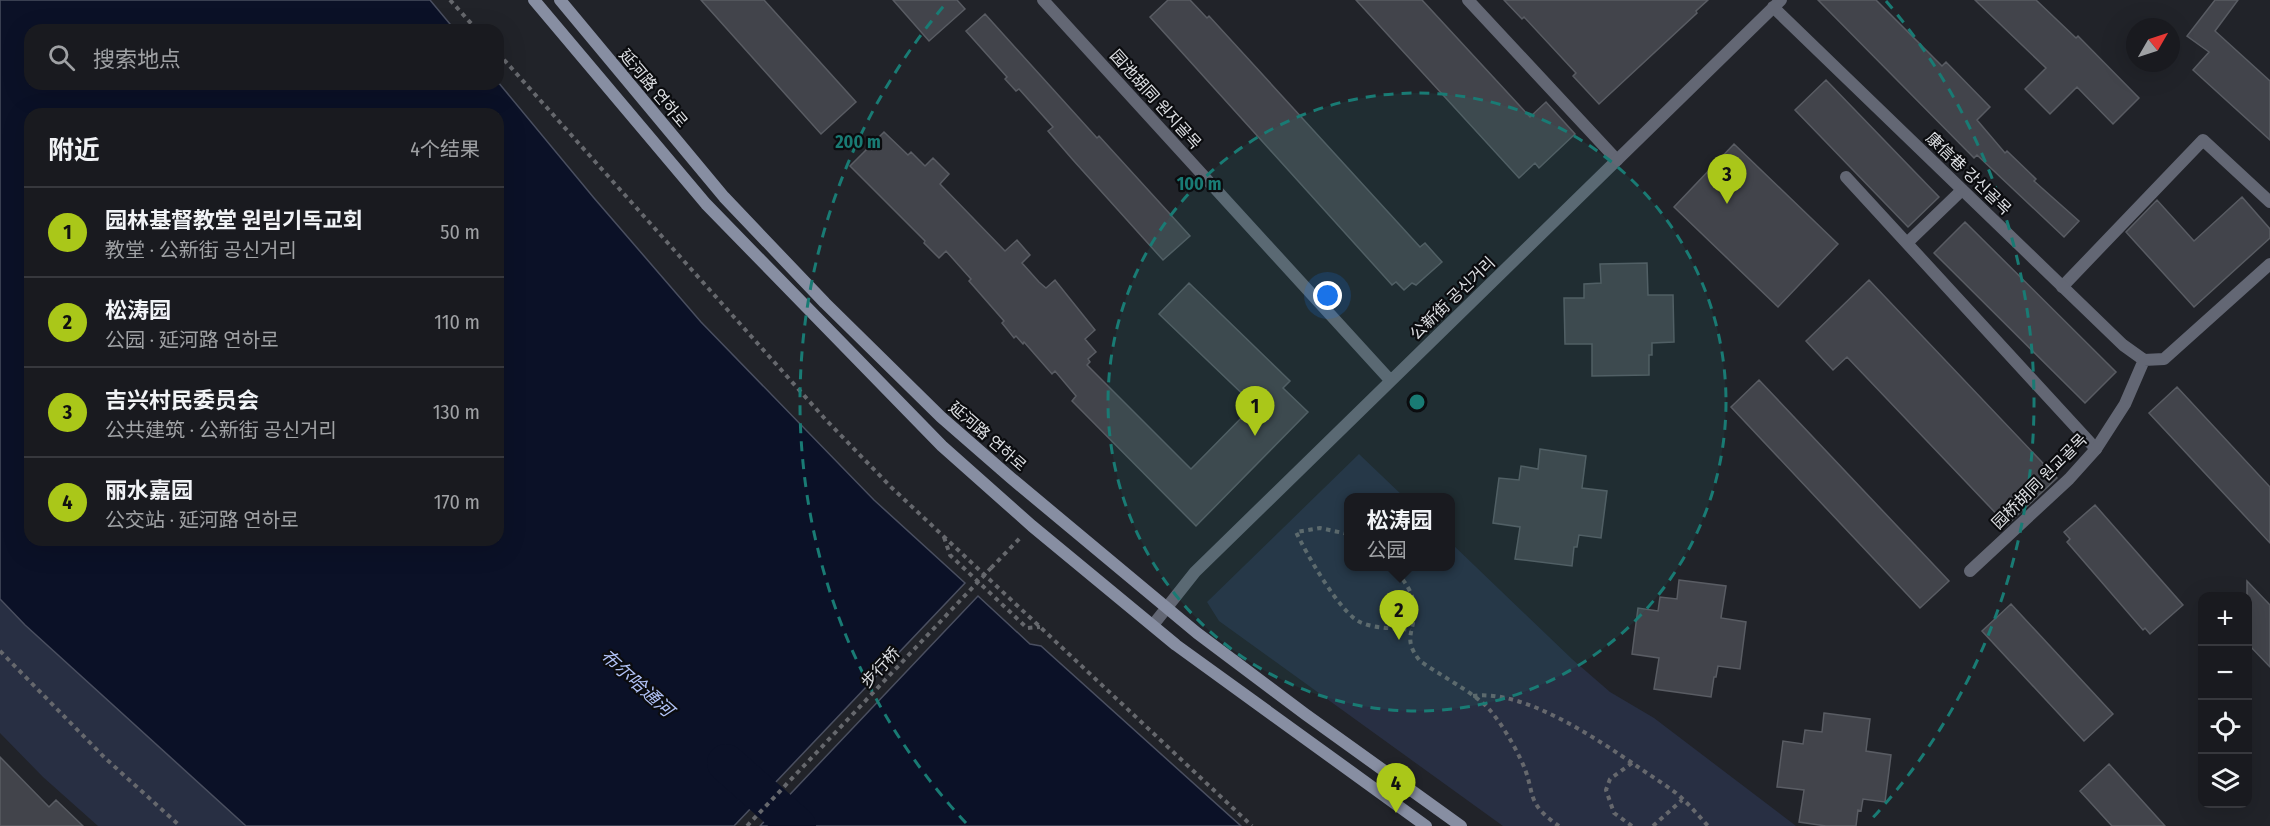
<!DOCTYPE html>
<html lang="zh">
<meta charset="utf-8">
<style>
:root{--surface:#191a1f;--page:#222328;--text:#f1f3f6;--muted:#9fa1a4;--line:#37383d;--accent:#aac719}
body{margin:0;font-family:"Fira Sans Condensed","Noto Sans SC","Noto Sans KR",sans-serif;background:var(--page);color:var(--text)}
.controls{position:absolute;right:18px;bottom:18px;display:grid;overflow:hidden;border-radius:12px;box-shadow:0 6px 24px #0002}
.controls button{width:54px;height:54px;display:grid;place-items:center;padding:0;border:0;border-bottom:2px solid var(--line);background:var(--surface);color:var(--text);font:30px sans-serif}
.compass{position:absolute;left:2126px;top:18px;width:54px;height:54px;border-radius:50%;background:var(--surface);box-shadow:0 6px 24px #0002;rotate:51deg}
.you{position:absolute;left:1328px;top:296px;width:21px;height:21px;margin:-15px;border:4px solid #fff;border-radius:50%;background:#1a73e8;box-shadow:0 0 0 9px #1a73e833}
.badge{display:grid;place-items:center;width:39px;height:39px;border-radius:50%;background:var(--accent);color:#111;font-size:20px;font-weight:700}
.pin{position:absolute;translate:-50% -50px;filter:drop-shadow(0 2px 3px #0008)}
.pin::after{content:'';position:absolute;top:32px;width:21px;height:18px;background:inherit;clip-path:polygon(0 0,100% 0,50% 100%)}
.popup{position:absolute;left:1344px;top:493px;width:111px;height:78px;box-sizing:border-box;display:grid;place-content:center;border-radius:12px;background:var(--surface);filter:drop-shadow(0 2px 4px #0005);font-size:20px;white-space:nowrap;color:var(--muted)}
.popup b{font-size:22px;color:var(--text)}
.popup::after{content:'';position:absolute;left:50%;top:100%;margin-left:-12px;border:12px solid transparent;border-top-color:var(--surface)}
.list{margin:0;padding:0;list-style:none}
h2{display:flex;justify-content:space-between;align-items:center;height:78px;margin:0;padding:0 24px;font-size:26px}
h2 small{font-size:20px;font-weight:400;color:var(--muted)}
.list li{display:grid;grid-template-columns:39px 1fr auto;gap:18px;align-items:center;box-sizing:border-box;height:90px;padding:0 24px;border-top:2px solid var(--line)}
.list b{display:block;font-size:22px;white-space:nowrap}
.list p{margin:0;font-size:20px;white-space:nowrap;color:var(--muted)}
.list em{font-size:20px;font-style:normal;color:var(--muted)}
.icon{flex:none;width:33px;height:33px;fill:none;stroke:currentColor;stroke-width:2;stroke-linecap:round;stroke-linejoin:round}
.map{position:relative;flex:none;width:2270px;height:826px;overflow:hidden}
.search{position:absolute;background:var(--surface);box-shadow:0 6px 24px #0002;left:24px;top:24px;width:480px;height:66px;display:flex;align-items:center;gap:15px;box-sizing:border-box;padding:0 21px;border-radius:18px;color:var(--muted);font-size:22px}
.panel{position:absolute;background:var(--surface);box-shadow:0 6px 24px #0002;left:24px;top:108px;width:480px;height:438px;border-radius:18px}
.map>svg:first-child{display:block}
.green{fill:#282f43}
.water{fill:#0b1127;stroke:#4a4f60;stroke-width:1.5;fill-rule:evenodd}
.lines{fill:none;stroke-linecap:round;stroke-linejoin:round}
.river{stroke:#0b1127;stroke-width:38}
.building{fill:#42444b;stroke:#595c63;stroke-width:1.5}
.path{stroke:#66686d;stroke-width:4;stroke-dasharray:4.5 4.5;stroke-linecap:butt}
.lane{stroke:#636774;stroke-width:12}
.street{stroke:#636774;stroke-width:12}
.secondary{stroke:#878ea2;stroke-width:12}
.path-bridge{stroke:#66686d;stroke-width:4;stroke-dasharray:4.5 4.5;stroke-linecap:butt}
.ring{fill:none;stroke:#197b74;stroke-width:3;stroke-dasharray:10 8}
.labels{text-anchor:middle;stroke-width:4.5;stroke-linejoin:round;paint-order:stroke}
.street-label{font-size:16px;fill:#dee0e4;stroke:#0b0c0f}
.water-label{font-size:18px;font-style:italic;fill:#b1c2f6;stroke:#0b0c0f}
.centre{fill:#197b74;stroke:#0b0c0f;stroke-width:3}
.ring-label{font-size:18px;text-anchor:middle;font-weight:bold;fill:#197b74;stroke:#0b0c0f;stroke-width:4.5;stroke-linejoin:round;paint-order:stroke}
</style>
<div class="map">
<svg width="2270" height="826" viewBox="0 0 2270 826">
<rect width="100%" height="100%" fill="#212329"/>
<path class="green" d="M1359 454 1404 497 1348 498V566H1450V542L1572 659 1610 692 1654 718 1796 826H1503L1219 621 1207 602Z
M0 599 25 625 246 826H98L43 777 0 733Z"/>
<path class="water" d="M0 0H430L455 30H30V84H498V82L594 198 701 322 874 500 965 583 734 826H246L25 625 0 599ZM30 114H498V540H30Z
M978 596 1030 644 1041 646 1241 826H760Z"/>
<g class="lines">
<path class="river" d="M726 763 797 826"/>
</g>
<path class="building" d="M701 0H764L856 102 821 134Z
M893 0H957L965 9 929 41Z
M1168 0H1190L1207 18 1209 16 1420 247 1425 243 1442 262 1416 285 1412 283 1404 290 1396 282 1392 285 1150 17Z
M1356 0H1422L1530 117 1546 102 1575 134 1539 168 1535 163 1519 178Z
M1504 0H1708L1696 11 1697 13 1599 104 1573 76 1576 73 1524 17 1522 19Z
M1818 0H1876L1942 66 1946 62 1990 107 1977 120 2005 153 2007 151 2036 179 2034 181 2079 221 2064 237 1977 155 1974 158Z
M1975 0H2036L2076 38 2078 36 2139 98 2113 124 2077 87 2050 114 2025 89 2046 68Z
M2215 0H2238L2215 31 2270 81V140L2193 70 2209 52 2187 36Z
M985 14 1097 138 1099 136 1190 236 1163 260 1073 160 1048 131 1053 127 1019 89 1016 91 1005 79 1007 77 966 31Z
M1826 80 1939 197 1908 227 1795 110Z
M884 132 908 155 911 152 925 166 933 158 949 174 940 184 1005 251 1017 240 1030 255 1022 263 1039 282 1046 288 1055 280 1095 330 1085 339 1096 352 1088 359 1090 362 1087 365 1191 469 1254 405 1159 314 1189 283 1290 381 1283 388 1308 412 1196 526 1072 401 1076 396 1055 371 1052 374 1024 342 1023 344 1016 336 1014 338 1002 323 1004 321 969 281 971 279 946 251 939 258 924 243 925 241 850 166Z
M1734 144 1838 244 1778 307 1674 207Z
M2242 197 2270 229V238L2194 307 2126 232 2157 200 2194 241Z
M1965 222 2116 372 2085 403 1934 253Z
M1647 263 1648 295H1673L1674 342 1652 343V355H1649V375L1592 376V344H1565L1564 298H1584V284L1601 283 1600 264Z
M1869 280 2057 478 2007 525 1847 357 1833 370 1806 341Z
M1759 380 1949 581 1920 608 1731 407Z
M2177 387 2270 487V543L2149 413Z
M1540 449 1586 456 1582 488 1607 491 1601 538 1579 535 1577 547H1574L1572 566 1515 559 1520 527 1493 523 1499 478 1519 480 1521 466 1538 469Z
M2095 505 2183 605 2150 634 2145 628 2143 630 2067 542 2070 539 2064 532Z
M1679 580 1726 586 1721 618 1746 622 1740 669 1718 666 1716 677H1714L1711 697 1654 689 1659 658 1632 654 1638 608 1658 611 1660 597 1677 599Z
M2247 581 2270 605V667L2247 643Z
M2011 604 2113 714 2084 741 1982 631Z
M1824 713 1870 719 1866 751 1891 755 1885 802 1863 799 1861 811 1858 810 1856 826H1826L1799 822 1804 790 1777 787 1783 741 1803 744 1805 730 1822 732Z
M0 757 49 807 56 800 83 826H0Z
M2109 764 2165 826H2112L2080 791Z"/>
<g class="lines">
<path class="path" d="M450 0 477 30
M498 53 826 420 891 487 1252 826
M1348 534 1320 528 1296 532C1306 553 1340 613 1360 622 1375 629 1396 628 1411 630
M944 537 950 555 1027 628 1040 627
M1391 566C1402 578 1413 590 1414 607 1416 632 1401 637 1420 661 1438 674 1476 694 1489 709 1501 723 1513 743 1521 760 1537 793 1523 801 1559 826
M991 568 1022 536
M0 651 105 758 180 826
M1473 696C1524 689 1597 739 1638 767 1651 776 1664 784 1676 793 1688 803 1698 815 1708 826
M1632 763 1610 779 1606 790 1614 813 1632 826
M1653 826 1682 800"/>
<path class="lane" d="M1468 0 1617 160
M1846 177 2096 449
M1907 243 1962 190
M2062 287 2203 140 2270 202"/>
<path class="street" d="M1043 0 1390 380
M1773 7 2123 345 2144 360
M1970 571 2069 479 2096 449 2125 404 2144 360 2164 359 2270 264
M1153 625 1195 572 1781 0"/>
<path class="secondary" d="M534 0 706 204 942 446 1032 526 1176 645 1426 826
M560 0 724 197 825 303 941 417 1011 478 1197 633 1305 714 1461 826"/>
<path class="path-bridge" d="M747 826 991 568"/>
</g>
<circle cx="1417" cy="402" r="309" fill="#197b74" fill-opacity=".12"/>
<g class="ring">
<circle cx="1417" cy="402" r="309"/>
<path d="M966 823A617 617 0 0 1 948 1M1886 1A617 617 0 0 1 1868 823"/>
</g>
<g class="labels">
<g class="street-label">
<text transform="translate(654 88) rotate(50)" y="6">延河路 연하로</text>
<text transform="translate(1156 99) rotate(48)" y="6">园池胡同 원지골목</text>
<text transform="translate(1969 173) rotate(44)" y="6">康信巷 강신골목</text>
<text transform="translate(1452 298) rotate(-44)" y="6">公新街 공신거리</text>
<text transform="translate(988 436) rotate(41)" y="6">延河路 연하로</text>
<text transform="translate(2039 481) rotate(-45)" y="6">园桥胡同 원교골목</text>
<text transform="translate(880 667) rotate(-47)" y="6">步行桥</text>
</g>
<g class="water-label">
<text transform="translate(637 683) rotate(42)" y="6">布尔哈通河</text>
</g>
</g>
<circle cx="1417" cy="402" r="9" class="centre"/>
<g class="ring-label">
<text x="858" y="148">200 m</text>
<text x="1199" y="190">100 m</text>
</g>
</svg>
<div class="controls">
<button>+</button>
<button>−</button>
<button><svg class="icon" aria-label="locate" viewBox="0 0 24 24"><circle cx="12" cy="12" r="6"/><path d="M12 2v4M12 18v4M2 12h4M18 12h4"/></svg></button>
<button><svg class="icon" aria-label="layers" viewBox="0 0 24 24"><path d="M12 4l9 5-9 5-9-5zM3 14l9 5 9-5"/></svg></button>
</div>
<svg class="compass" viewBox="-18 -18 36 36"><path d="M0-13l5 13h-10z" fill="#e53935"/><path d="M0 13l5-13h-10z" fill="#9fa1a4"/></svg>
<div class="you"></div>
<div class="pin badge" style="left:1255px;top:436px">1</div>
<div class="pin badge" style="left:1399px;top:640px">2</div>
<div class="popup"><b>松涛园</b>公园</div>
<div class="pin badge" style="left:1727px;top:204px">3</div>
<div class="pin badge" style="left:1396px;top:813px">4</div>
<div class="search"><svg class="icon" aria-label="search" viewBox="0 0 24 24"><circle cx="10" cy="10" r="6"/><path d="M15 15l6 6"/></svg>搜索地点</div>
<section class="panel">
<h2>附近<small>4个结果</small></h2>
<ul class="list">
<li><span class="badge">1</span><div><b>园林基督教堂 원림기독교회</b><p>教堂 · 公新街 공신거리</p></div><em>50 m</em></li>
<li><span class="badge">2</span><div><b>松涛园</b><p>公园 · 延河路 연하로</p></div><em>110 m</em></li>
<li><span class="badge">3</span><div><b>吉兴村民委员会</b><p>公共建筑 · 公新街 공신거리</p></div><em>130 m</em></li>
<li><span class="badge">4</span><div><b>丽水嘉园</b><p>公交站 · 延河路 연하로</p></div><em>170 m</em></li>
</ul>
</section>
</div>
